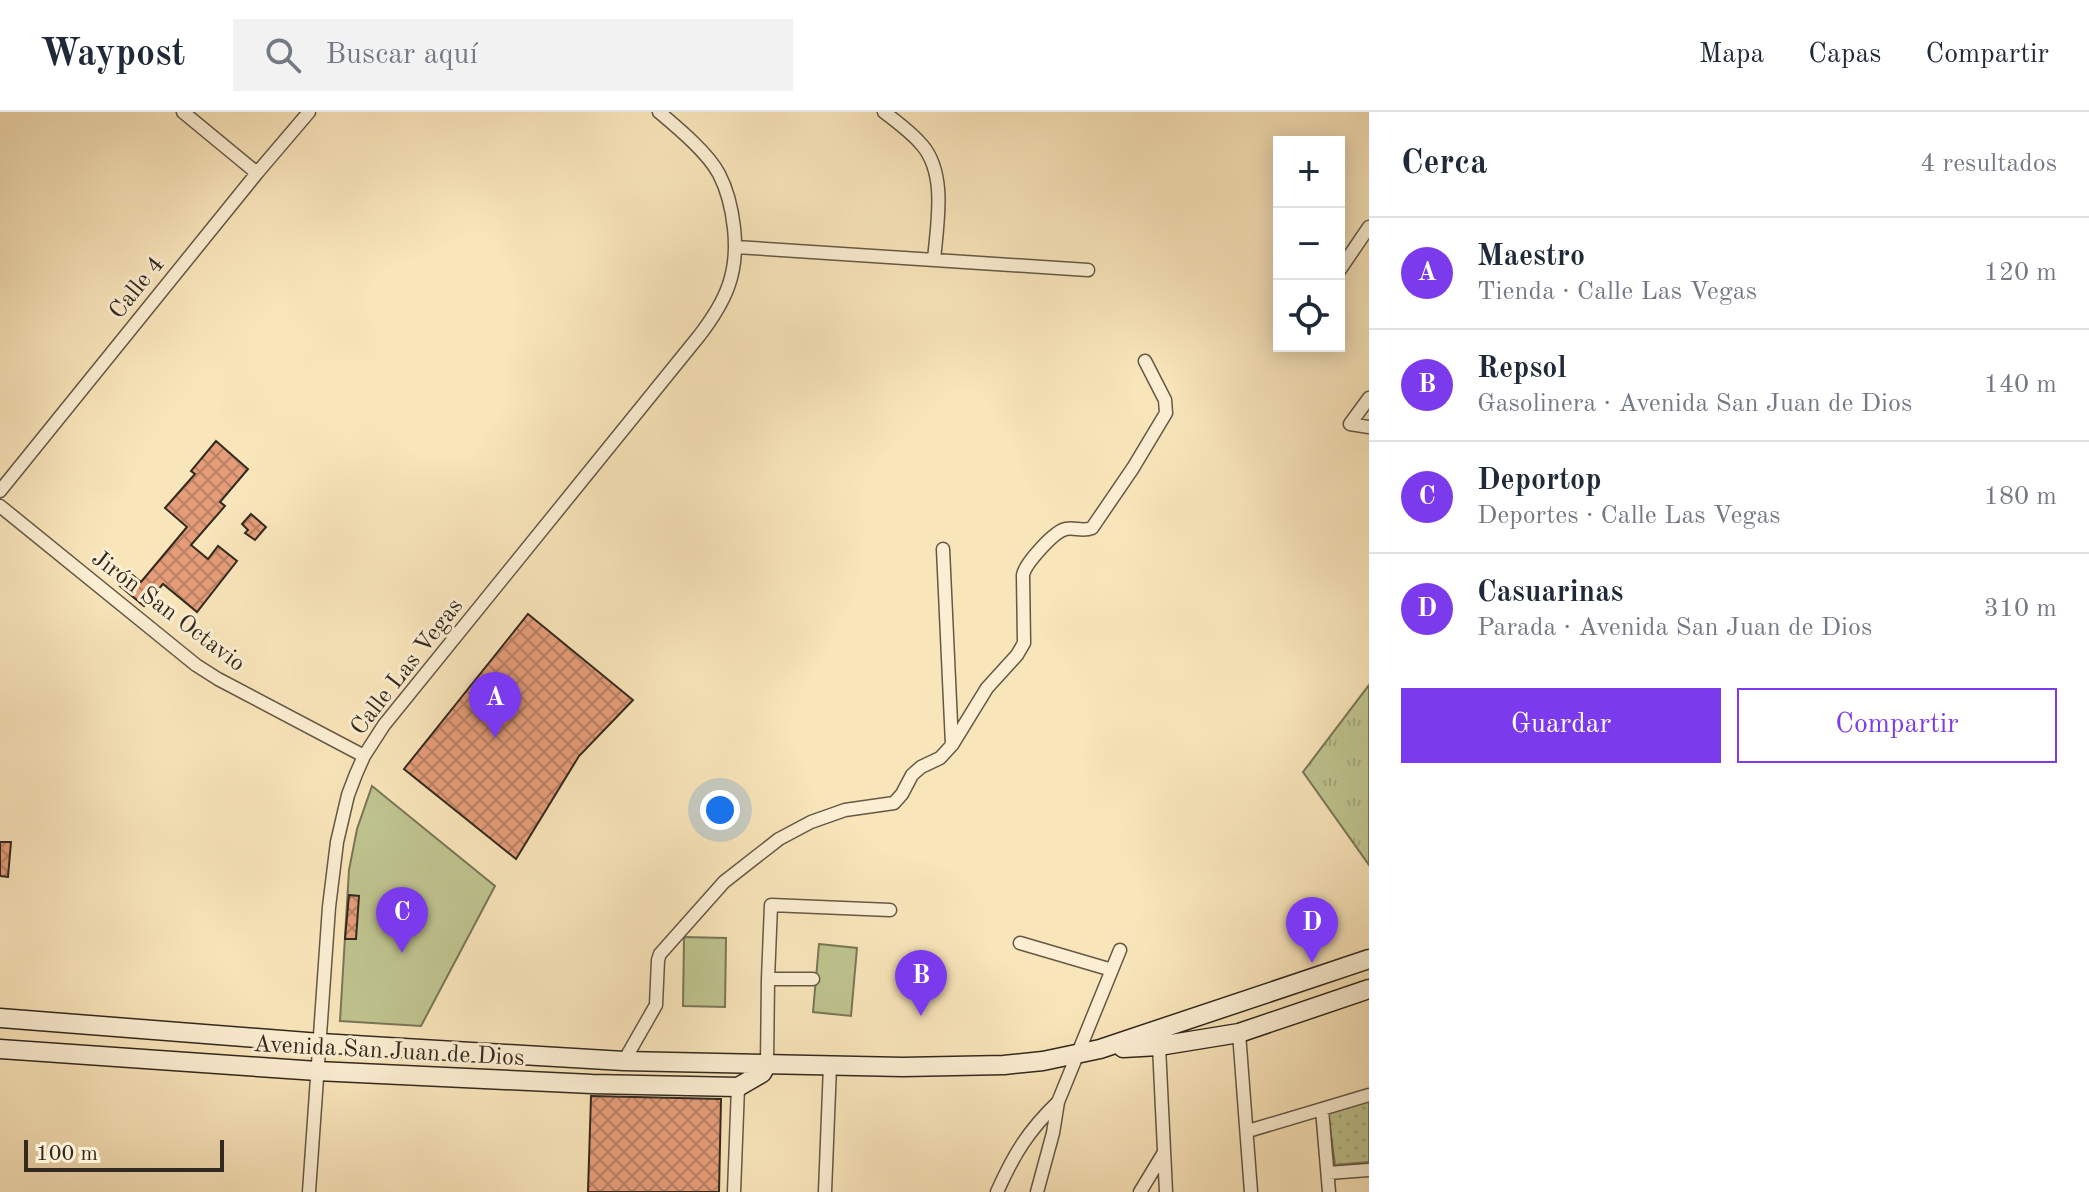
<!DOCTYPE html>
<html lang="es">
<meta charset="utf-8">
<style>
:root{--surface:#fff;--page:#f2f2f3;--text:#1f2937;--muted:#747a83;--line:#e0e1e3;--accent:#7c3aed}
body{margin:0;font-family:"Old Standard TT",serif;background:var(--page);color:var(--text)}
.controls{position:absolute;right:24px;top:24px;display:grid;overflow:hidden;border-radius:0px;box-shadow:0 4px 20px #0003}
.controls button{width:72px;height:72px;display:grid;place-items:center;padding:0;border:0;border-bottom:2px solid var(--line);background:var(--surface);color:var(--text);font:40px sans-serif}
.scale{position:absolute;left:24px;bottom:20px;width:200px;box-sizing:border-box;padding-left:8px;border:4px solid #32291f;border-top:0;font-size:22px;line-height:28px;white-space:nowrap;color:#32291f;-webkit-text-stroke:6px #fbeed2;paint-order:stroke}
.you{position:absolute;left:720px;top:698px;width:28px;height:28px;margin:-20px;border:6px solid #fff;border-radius:50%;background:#1a73e8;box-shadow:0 0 0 12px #1a73e833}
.badge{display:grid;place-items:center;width:52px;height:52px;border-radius:50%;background:var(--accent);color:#fff;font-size:26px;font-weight:700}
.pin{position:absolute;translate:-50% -66px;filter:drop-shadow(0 2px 4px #0008)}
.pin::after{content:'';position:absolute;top:42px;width:28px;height:24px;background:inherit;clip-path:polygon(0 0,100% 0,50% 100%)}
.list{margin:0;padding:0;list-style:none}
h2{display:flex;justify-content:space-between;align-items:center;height:104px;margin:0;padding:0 32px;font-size:34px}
h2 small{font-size:26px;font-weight:400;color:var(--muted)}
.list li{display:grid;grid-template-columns:52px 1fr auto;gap:24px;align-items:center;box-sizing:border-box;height:112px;padding:0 32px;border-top:2px solid var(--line)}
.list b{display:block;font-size:30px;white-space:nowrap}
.list p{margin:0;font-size:26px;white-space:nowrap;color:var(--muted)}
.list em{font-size:26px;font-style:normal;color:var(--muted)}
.actions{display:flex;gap:16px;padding:24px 32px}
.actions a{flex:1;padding:18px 0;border:2px solid var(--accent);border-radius:0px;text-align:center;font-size:28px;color:var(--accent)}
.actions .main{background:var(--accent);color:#fff}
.icon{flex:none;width:44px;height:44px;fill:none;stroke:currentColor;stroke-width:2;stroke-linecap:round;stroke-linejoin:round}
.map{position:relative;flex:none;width:1369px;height:1080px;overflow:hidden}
header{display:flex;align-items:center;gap:48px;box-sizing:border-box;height:112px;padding:0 40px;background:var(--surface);border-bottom:2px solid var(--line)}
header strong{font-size:38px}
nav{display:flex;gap:44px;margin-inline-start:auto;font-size:28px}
.search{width:560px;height:72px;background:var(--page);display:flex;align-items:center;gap:20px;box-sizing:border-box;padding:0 28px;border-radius:0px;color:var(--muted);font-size:30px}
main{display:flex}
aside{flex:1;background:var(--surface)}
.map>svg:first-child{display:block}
.grass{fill:url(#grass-tufts);stroke:#787657;stroke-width:2}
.park{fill:url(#park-dots);stroke:#787657;stroke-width:2}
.pitch{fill:#bfc48f;stroke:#787657;stroke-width:2}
.building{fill:url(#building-cross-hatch);stroke:#32291f;stroke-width:2}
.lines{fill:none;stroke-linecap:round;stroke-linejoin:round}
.street-casing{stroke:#645846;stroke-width:15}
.secondary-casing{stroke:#32291f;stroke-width:21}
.street{stroke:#fbeed2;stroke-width:12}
.secondary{stroke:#fbeed2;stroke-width:18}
.labels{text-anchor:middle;stroke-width:6;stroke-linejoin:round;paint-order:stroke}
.street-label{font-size:24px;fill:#32291f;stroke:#fbeed2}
</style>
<header>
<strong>Waypost</strong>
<div class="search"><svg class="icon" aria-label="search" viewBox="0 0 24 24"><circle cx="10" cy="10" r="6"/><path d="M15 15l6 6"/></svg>Buscar aquí</div>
<nav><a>Mapa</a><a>Capas</a><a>Compartir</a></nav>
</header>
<main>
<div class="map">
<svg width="1369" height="1080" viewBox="0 0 1369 1080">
<defs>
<pattern id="grass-tufts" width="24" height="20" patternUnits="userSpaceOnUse" patternTransform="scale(2)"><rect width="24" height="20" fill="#bfc48f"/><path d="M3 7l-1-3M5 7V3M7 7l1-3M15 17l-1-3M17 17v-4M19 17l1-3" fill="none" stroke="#a5a87b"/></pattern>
<pattern id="park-dots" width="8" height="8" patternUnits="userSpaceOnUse" patternTransform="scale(2)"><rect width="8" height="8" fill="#bfc48f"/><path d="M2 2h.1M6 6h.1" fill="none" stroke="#a5a87b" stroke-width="1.8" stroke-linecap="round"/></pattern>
<pattern id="building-cross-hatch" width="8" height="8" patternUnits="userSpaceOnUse" patternTransform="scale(2)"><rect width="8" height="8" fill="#e59d79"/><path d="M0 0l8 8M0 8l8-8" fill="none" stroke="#ba8063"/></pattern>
</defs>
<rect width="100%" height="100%" fill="#f9e5ba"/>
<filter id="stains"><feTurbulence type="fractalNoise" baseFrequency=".0025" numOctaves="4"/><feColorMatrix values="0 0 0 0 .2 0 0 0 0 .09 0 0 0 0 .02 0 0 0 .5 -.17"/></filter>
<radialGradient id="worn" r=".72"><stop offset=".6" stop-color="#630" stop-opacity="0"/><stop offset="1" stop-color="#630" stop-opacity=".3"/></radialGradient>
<path class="grass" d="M1369 573V753L1303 660Z"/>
<path class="park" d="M1369 989V1050L1335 1053 1328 1000Z"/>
<path class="pitch" d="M372 674 495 774 421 914 340 909 349 758 357 717Z
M684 825 726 826 725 895 683 894Z
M819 832 857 836 851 904 813 900Z"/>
<path class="building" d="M216 329 248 357 220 390 225 394 191 433 208 447 218 434 237 449 197 500 163 472 144 494 120 474 130 461 141 470 187 415 165 396 195 362 191 359Z
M251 402 266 415 255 428 245 421 248 418 242 412Z
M528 502 633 588 579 644 516 747 404 657Z
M0 730H11L8 765 0 764Z
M349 783 359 784 356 827H345Z
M591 984 721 987 719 1080H588Z"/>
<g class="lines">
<g class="street-casing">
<path id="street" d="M183 0 257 61
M884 0C897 10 911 20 922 33 947 62 937 112 934 148
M736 135 1088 158
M1339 159 1369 115
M1369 286 1350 312 1369 315
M0 379 257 61 309 0
M0 394 196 553 218 567 364 644
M943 437 952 633
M1020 831 1112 858
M768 867H813
M1239 921 1251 1080
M1159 934 1166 1080
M624 949 656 893 658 848 660 842 724 770 779 727 811 710 845 698 894 691 902 682 912 663 921 655 940 646 952 633 987 576 1017 543 1024 531 1023 463C1025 452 1054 419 1066 417 1075 415 1082 420 1092 416L1133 356 1166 301 1165 288 1145 249
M767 952 768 867 771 793 890 798
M1322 997 1329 1080
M1248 1019 1369 983
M1328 1061 1369 1058
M309 1080 329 795 337 730 348 683 356 662 364 644 384 613 699 224C726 189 739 161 734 116 732 98 728 79 719 62 708 41 678 16 659 0
M734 1080 738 975
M825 1080 830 954
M997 1080C1014 1042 1028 1019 1058 990
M1037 1080 1053 1021 1058 990 1120 838
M1140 1080 1163 1042"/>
</g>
<g class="secondary-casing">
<path id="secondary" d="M0 906 320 931 624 949 903 955 1004 953 1043 949 1100 937 1369 847
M1123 936 1159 934 1239 921 1369 877
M0 937 317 959 592 972 738 975 762 961 767 952"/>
</g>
<use href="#street" class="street"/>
<use href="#secondary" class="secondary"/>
</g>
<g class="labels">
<g class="street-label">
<text transform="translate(136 175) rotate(-51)" y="8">Calle 4</text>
<text transform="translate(169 498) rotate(37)" y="8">Jirón San Octavio</text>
<text transform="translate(406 554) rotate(-52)" y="8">Calle Las Vegas</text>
<text transform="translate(389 938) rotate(3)" y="8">Avenida San Juan de Dios</text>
</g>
</g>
<rect width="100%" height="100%" filter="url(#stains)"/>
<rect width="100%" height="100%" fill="url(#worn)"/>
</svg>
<div class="controls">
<button>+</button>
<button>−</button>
<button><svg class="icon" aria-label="locate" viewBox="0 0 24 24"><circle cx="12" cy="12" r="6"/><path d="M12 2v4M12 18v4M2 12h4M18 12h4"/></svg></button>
</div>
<div class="scale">100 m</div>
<div class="you"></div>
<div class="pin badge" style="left:495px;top:626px">A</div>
<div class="pin badge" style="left:921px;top:904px">B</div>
<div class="pin badge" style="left:402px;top:841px">C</div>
<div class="pin badge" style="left:1312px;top:851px">D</div>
</div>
<aside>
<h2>Cerca<small>4 resultados</small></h2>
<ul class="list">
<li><span class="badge">A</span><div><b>Maestro</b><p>Tienda · Calle Las Vegas</p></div><em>120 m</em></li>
<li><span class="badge">B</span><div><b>Repsol</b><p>Gasolinera · Avenida San Juan de Dios</p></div><em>140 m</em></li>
<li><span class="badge">C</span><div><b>Deportop</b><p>Deportes · Calle Las Vegas</p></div><em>180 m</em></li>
<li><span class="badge">D</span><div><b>Casuarinas</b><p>Parada · Avenida San Juan de Dios</p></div><em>310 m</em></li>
</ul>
<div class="actions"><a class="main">Guardar</a><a>Compartir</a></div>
</aside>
</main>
